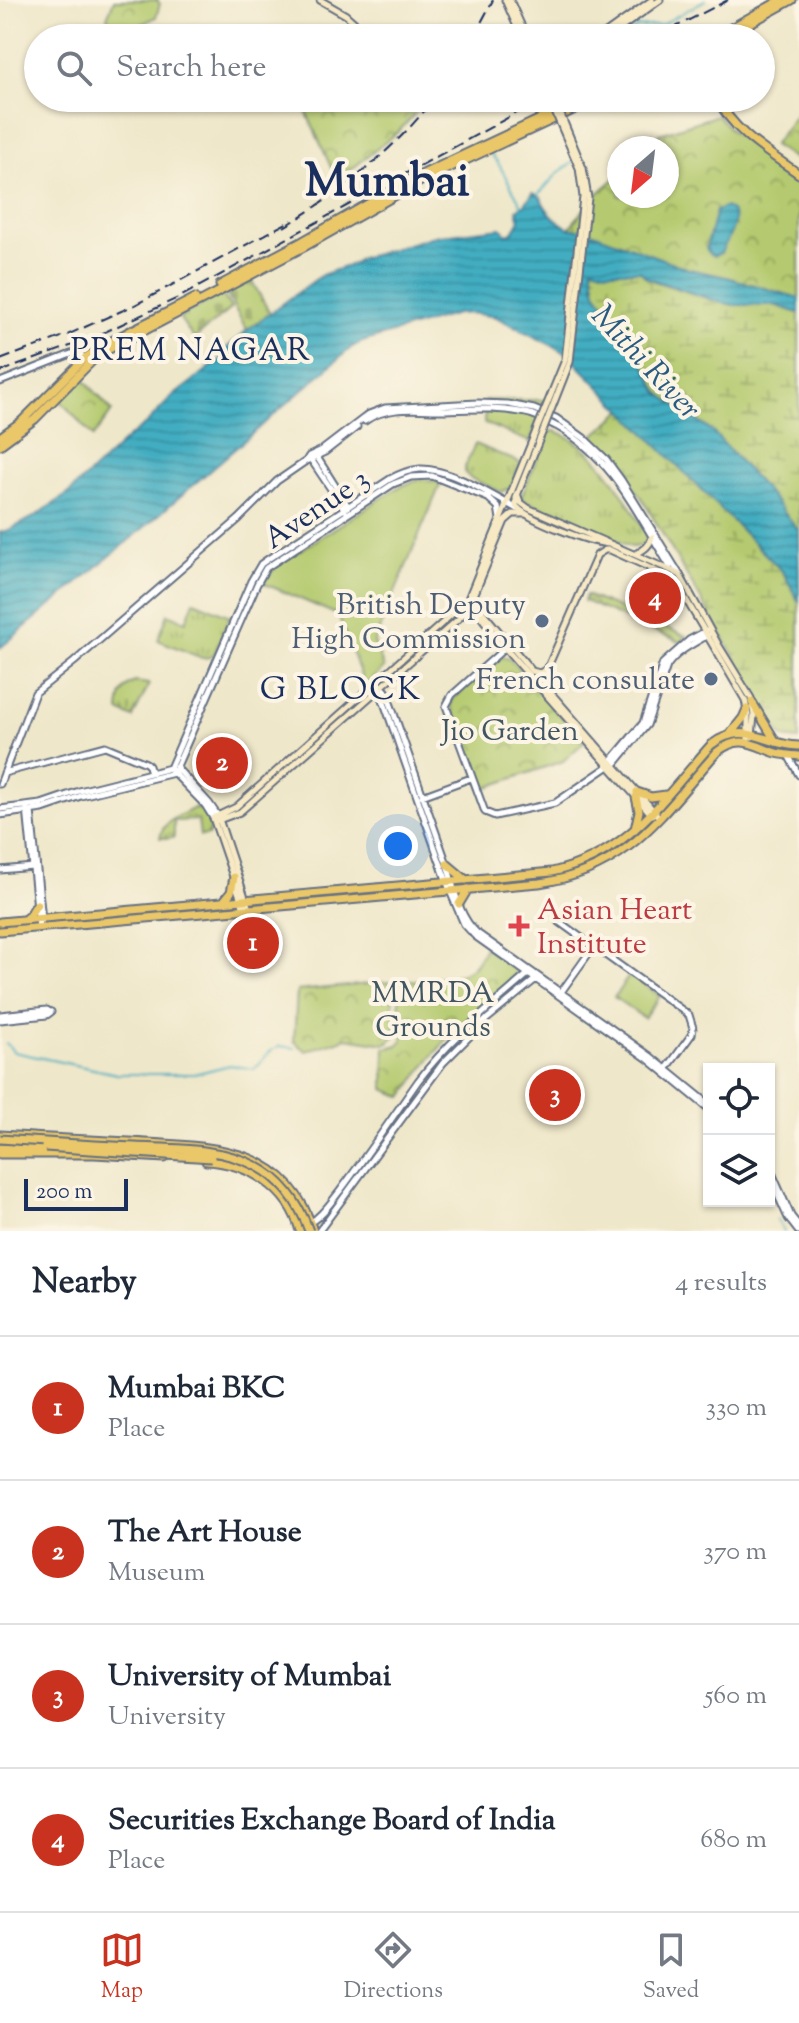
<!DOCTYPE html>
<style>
:root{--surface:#fff;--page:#f2f2f3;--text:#1f2937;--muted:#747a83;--line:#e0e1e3;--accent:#c8321e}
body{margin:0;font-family:"Sorts Mill Goudy",serif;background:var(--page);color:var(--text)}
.controls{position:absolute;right:24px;bottom:24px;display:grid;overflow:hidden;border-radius:0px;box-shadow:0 2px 6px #0004}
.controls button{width:72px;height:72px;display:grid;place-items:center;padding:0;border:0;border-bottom:2px solid var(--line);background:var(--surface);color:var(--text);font:40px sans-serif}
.compass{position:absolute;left:607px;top:136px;width:72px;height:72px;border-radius:50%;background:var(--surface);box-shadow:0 2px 6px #0004;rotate:208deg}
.scale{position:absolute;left:24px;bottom:20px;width:104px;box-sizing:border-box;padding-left:8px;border:4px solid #1b2f5e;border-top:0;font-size:22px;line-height:28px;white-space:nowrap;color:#1b2f5e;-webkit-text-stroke:6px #fcf5e5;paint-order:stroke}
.you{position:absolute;left:398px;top:846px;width:28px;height:28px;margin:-20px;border:6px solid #fff;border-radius:50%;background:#1a73e8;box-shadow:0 0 0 12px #1a73e833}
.badge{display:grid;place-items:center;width:52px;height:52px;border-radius:50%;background:var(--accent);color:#fff;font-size:26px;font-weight:700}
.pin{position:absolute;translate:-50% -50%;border:4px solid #fff;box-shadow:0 2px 8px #0006}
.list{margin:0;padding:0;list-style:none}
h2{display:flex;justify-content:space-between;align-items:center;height:104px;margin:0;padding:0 32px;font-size:34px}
h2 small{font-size:26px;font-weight:400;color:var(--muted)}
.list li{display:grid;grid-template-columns:52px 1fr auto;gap:24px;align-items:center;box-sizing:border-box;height:144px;padding:0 32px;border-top:2px solid var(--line)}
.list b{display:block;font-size:30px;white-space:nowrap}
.list p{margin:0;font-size:26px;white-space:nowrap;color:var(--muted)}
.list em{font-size:26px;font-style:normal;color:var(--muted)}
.icon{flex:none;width:44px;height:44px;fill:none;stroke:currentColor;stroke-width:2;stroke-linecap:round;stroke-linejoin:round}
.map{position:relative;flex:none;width:799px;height:1231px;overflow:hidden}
.search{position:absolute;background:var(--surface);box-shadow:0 2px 6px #0004;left:24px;right:24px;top:24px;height:88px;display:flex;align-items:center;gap:20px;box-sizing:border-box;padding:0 28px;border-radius:44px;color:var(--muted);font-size:30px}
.sheet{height:680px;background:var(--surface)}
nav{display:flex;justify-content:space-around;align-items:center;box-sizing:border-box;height:112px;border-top:2px solid var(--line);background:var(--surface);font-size:22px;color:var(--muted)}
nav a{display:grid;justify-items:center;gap:4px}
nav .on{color:var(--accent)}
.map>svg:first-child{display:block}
.grass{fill:url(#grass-tufts);stroke:#687c66;stroke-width:2}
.wetland{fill:url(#wetland-marsh);stroke:#687c66;stroke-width:2}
.cemetery{fill:url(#cemetery-stones);stroke:#687c66;stroke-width:2}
.park{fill:url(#park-crowns);stroke:#687c66;stroke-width:2}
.garden{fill:#b5ca6f;stroke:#687c66;stroke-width:2}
.water{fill:url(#water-rules);stroke:#2e6e90;stroke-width:2}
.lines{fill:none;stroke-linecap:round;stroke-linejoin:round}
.stream{stroke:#42adc1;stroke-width:2}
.tertiary-casing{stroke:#656f83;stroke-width:9}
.secondary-casing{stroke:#656f83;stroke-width:9}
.primary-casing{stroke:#656f83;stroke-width:11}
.trunk-casing{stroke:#656f83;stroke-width:11}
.tertiary{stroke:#fff;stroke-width:5}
.secondary{stroke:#f7e9c3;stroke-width:5}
.primary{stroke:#eac769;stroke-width:7}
.trunk{stroke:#eac769;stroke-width:7}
.rail{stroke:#1b2f5e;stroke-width:2;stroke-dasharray:12 6;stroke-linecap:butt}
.secondary-bridge-casing{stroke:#656f83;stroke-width:9;stroke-linecap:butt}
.trunk-bridge-casing{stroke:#656f83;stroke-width:11;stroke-linecap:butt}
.secondary-bridge{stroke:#f7e9c3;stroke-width:5}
.trunk-bridge{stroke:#eac769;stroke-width:7}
.service-dot{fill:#5c6f8a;stroke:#fcf5e5;stroke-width:3}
.health-dot{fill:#e0444e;stroke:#fcf5e5;stroke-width:3}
.labels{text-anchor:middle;stroke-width:8;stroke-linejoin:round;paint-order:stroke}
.street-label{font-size:30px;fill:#1b2f5e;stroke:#fcf5e5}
.service-label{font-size:30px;fill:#4e5e75;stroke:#fcf5e5;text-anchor:end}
.park-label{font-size:30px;fill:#425662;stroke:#fcf5e5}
.health-label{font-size:30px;fill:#be3a42;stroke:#fcf5e5;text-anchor:start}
.neighbourhood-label{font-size:32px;letter-spacing:2px;fill:#1b2f5e;stroke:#fcf5e5}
.water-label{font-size:32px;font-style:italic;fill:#295b81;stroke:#fcf5e5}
.town-label{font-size:46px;font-weight:bold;fill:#1b2f5e;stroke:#fcf5e5}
</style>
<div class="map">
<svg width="799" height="1231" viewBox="0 0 799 1231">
<defs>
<pattern id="grass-tufts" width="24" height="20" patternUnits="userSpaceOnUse" patternTransform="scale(2)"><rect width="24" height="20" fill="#b5ca6f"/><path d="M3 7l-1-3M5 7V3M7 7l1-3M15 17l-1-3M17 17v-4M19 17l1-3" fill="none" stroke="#92a45e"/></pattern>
<pattern id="wetland-marsh" width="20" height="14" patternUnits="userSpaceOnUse" patternTransform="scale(2)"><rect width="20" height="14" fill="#b5ca6f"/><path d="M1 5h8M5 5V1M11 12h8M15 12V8" fill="none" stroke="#92a45e"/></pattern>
<pattern id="cemetery-stones" width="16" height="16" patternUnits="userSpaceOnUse" patternTransform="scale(2)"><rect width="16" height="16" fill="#b5ca6f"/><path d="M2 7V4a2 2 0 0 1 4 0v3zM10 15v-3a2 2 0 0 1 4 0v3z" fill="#92a45e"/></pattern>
<pattern id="park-crowns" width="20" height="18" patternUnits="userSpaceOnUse" patternTransform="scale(2)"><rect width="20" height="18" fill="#b5ca6f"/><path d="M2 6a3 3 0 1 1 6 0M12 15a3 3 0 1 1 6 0" fill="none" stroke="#92a45e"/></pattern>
<pattern id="water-rules" width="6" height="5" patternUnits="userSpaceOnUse" patternTransform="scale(2)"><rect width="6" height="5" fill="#42adc1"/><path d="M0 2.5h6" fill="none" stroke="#368da0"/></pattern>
</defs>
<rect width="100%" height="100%" fill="#fcf5e5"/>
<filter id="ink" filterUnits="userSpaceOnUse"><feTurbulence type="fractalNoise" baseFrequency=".0125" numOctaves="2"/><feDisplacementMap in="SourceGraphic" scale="16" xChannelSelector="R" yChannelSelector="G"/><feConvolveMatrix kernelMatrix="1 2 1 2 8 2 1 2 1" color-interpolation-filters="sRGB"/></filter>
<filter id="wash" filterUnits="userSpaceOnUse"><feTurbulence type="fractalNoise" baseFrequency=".006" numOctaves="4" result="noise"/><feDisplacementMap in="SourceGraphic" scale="32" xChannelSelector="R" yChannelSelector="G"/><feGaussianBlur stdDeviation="1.8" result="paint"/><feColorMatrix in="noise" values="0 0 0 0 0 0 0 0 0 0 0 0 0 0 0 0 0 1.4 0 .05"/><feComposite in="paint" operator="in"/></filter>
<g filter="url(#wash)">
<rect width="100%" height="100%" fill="#efe7c9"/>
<path class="grass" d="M486 400H546L530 442 484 423Z
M555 431C600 447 623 495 646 533 648 544 641 547 631 547L522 499V495L546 437 549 432Z
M475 444 521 463 510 488 501 492 470 478 465 473V467Z
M194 601 230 616 214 654 210 657 202 658 158 640 168 614 186 621Z
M135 682 149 684 133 718 119 711C120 697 122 687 135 682Z"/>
<path class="wetland" d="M592 266 607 271H640L648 279 722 303 735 305H774L799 313V542L776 502 713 432 659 393 628 335 596 292Z
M624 409 706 494 720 506 739 528 783 572 799 602V740L784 738 779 733 641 497 600 445 591 438Z"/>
<path class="cemetery" d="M251 280 270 313 247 330 226 293Z
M222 294 231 308 194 339 179 317Z"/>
<path class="park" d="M114 0H157L160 4 156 17 123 34 112 29 107 17Z
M306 98H430L399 131 337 181 301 100Z
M799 110V162L773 145Z
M718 115 731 131 799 181V298L726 277 689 269 569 228 596 195 619 175V196H667V148H658L659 134Z
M82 377 112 411 93 437 60 400Z
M586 595 686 636 680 642 584 601Z
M504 657 510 659 584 742 563 761 482 789 452 709 451 703 454 698 499 658Z
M195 808C208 810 213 823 208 835L200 836 198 820 174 821V838H160C163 820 180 816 195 808Z
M485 947 517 972C503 993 481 1007 463 1024 439 1045 420 1071 403 1097L384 1089 385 1048C394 1047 400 1046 403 1037L397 981C416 980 454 981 470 969 477 964 481 955 485 947Z
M389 982 391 984 396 1036 385 1044 347 1038 306 1051 294 1041 297 991Z"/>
<path class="garden" d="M420 479 441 483 374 642 384 668 365 686 338 615 263 583 276 566 399 487Z
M630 975 660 996 644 1018 614 997Z"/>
<path class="water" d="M533 193 541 197C543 208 558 223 569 228 573 230 579 229 583 229L689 269 726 277 799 298V313L774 305H735L722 303 647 278 640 271H607L592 267 596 292 628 335 659 393 713 432 776 502 798 530 799 602 783 572 565 352 496 317 471 313 456 314 362 342 352 347 146 526 0 648V532L9 530 34 517 68 494 131 435 147 423 172 397 229 353 226 349 247 330 322 275 353 264 360 259 434 236 501 228 507 234 513 232 520 220 517 210 525 204Z
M726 207C744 217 728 238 721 253L714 256 709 253 706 248 716 211Z"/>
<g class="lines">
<path class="stream" d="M620 38 637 27 661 25 705 0
M488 151 498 163 522 206
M538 195 559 172 574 162
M6 1043 14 1052 117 1074H194L230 1065 254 1069 271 1051 279 1046 295 1048
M777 1219 784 1231"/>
</g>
</g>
<g filter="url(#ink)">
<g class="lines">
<g class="tertiary-casing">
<path id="tertiary" d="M0 382 71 354 78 353 86 359
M365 421C387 405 418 410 443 410 471 409 502 407 530 414 539 416 549 423 558 427 613 458 637 513 669 565L670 570
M317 457 348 506
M310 458 345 510
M306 461 325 452 357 427
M505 648 452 695 446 706 485 812 495 816 555 803 609 766
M377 682 386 691 447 864C454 887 458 916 477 933L650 1056 709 1104
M373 686 381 694 450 891 464 924 475 936 648 1059 709 1109
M788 755 799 775
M611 761 643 723 663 663 689 640 706 631
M614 765 647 725 667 666C677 651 693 644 708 635
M176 767 209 803 218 816
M173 772 170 768 251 581 261 564 268 559 390 479C399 474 409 470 420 469 449 468 492 495 517 509
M4 773 105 746 146 763 149 766 151 773
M174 773 205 805 213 818
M0 784 35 693 74 662 239 519 277 481 306 461 309 456 322 450 369 414 385 408 477 403 508 404 534 409 556 418 584 438 606 459 622 481 680 575
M422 796 471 778
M0 809 41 804 79 791 170 768
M27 809 39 928
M31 811 42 920
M0 815 43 809 81 796 174 773 257 584 266 568 393 484 411 477 432 476 488 498 498 507 500 519
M0 870 33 867
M558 921 689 1015 693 1028 692 1034 665 1071
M559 995 594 946
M0 1015 47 1010 50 1012
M0 1020 47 1015 51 1012
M769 1166 791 1216 799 1226
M769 1176 788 1218 798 1231
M311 1222C323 1215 331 1202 340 1191 367 1155 392 1118 418 1081 449 1040 489 1008 528 974
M319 1231 443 1063 487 1019 536 979"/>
</g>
<g class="secondary-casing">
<path id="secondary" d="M320 0 346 15 372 38
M505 0 522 38
M510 0 527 38
M599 38 652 0
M607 38 660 0
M542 433 516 498V506C528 520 588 542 608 544
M517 493 520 502 528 508 670 570 680 575 718 644 751 698 754 715 752 737
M526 514H513L505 521 473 598 476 604 532 671 540 673 547 669
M635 554C643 551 650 546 652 537
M468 599 536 431
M468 600 505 648 652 815
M659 817 544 685 543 680 547 669 597 555 605 550H610L674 579 745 700 748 715V742
M219 819 249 909
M216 821 240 812 465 613 476 610
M244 909 213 818 236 807 468 600 473 598"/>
</g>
<g class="primary-casing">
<path id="primary" d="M713 38 781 0
M723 38 792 0
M717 98C734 133 768 152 799 174
M220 285 301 242 408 181 585 98
M0 437 22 421 85 358C119 334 158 318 195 298
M0 445 35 419 98 355 304 247 421 181 599 98
M752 702 776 742
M731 733 743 718 747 709
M637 792 651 797 666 795
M635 829 639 811 636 797
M447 864 466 880
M223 902 231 892 234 877
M459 904 468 889
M25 919 30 915 37 904
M0 922 552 872C628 855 662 800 711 745 745 719 764 745 799 746
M0 931 539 883C628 871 661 815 717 752 739 735 750 743 773 752 781 755 790 755 799 756"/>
</g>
<g class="trunk-casing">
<path id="trunk" d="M0 1135C43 1138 86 1140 130 1142 205 1147 287 1142 313 1231
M0 1148 23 1149 45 1147
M0 1154H94L165 1158
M206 1161C248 1163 289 1188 300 1231"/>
</g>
<use href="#tertiary" class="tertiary"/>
<use href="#secondary" class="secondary"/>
<use href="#primary" class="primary"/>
<use href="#trunk" class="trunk"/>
<path class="rail" d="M473 38 493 0
M654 38 728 0
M284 227C341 193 394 150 435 98
M0 360 67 335 135 305 292 220
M0 372 92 338 178 298 544 98"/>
<g class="secondary-bridge-casing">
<path id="secondary-bridge" d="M536 431 565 360 583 197 579 168 549 98
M542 433 570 362 588 198 583 168 554 98"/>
</g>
<g class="trunk-bridge-casing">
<path id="trunk-bridge" d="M0 1139C45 1142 90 1145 135 1147 175 1149 220 1147 256 1166 283 1180 299 1203 309 1231
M45 1147 211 1158"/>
</g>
<use href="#secondary-bridge" class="secondary-bridge"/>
<use href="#trunk-bridge" class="trunk-bridge"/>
</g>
</g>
<g class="service-dot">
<circle cx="542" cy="621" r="8"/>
<circle cx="711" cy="679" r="8"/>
</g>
<path class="health-dot" d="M515 914h8v8h8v8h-8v8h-8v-8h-8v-8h8z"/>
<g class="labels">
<g class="street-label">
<text transform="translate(316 508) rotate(-34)" y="10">Avenue 3</text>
</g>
<g class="service-label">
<text x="526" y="614">British Deputy<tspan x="526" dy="34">High Commission</tspan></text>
<text x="695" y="689">French consulate</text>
</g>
<g class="park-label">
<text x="510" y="740">Jio Garden</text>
<text x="433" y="1002">MMRDA<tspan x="433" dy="34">Grounds</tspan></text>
</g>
<g class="health-label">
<text x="537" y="919">Asian Heart<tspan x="537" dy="34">Institute</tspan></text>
</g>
<g class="neighbourhood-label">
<text x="191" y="360">PREM NAGAR</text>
<text x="341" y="699">G BLOCK</text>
</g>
<g class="water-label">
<text transform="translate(647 361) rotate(47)" y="11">Mithi River</text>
</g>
<g class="town-label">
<text x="387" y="195">Mumbai</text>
</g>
</g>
</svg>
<div class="controls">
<button><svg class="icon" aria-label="locate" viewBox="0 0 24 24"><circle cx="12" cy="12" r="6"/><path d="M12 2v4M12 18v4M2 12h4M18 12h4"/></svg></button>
<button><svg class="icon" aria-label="layers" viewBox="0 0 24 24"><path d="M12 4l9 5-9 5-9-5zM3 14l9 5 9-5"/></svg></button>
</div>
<svg class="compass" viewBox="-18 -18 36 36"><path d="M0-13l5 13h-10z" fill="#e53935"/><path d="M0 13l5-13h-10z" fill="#747a83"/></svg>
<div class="scale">200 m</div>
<div class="you"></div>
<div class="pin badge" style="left:253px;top:943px">1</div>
<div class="pin badge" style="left:222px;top:763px">2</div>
<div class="pin badge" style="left:555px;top:1095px">3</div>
<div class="pin badge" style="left:655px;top:598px">4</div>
<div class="search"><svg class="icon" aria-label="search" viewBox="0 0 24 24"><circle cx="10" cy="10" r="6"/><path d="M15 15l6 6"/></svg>Search here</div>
</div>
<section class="sheet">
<h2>Nearby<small>4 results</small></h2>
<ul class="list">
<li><span class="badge">1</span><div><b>Mumbai BKC</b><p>Place</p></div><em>330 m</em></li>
<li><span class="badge">2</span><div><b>The Art House</b><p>Museum</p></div><em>370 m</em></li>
<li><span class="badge">3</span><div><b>University of Mumbai</b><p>University</p></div><em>560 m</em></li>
<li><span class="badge">4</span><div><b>Securities Exchange Board of India</b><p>Place</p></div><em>680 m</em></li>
</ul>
</section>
<nav>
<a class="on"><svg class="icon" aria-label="map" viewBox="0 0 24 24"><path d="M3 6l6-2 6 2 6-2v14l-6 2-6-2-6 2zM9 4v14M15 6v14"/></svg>Map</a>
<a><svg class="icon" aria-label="directions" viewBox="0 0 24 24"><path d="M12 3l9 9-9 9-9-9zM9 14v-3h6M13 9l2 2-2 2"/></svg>Directions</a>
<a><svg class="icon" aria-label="saved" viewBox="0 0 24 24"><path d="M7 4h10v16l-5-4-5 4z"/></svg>Saved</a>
</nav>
